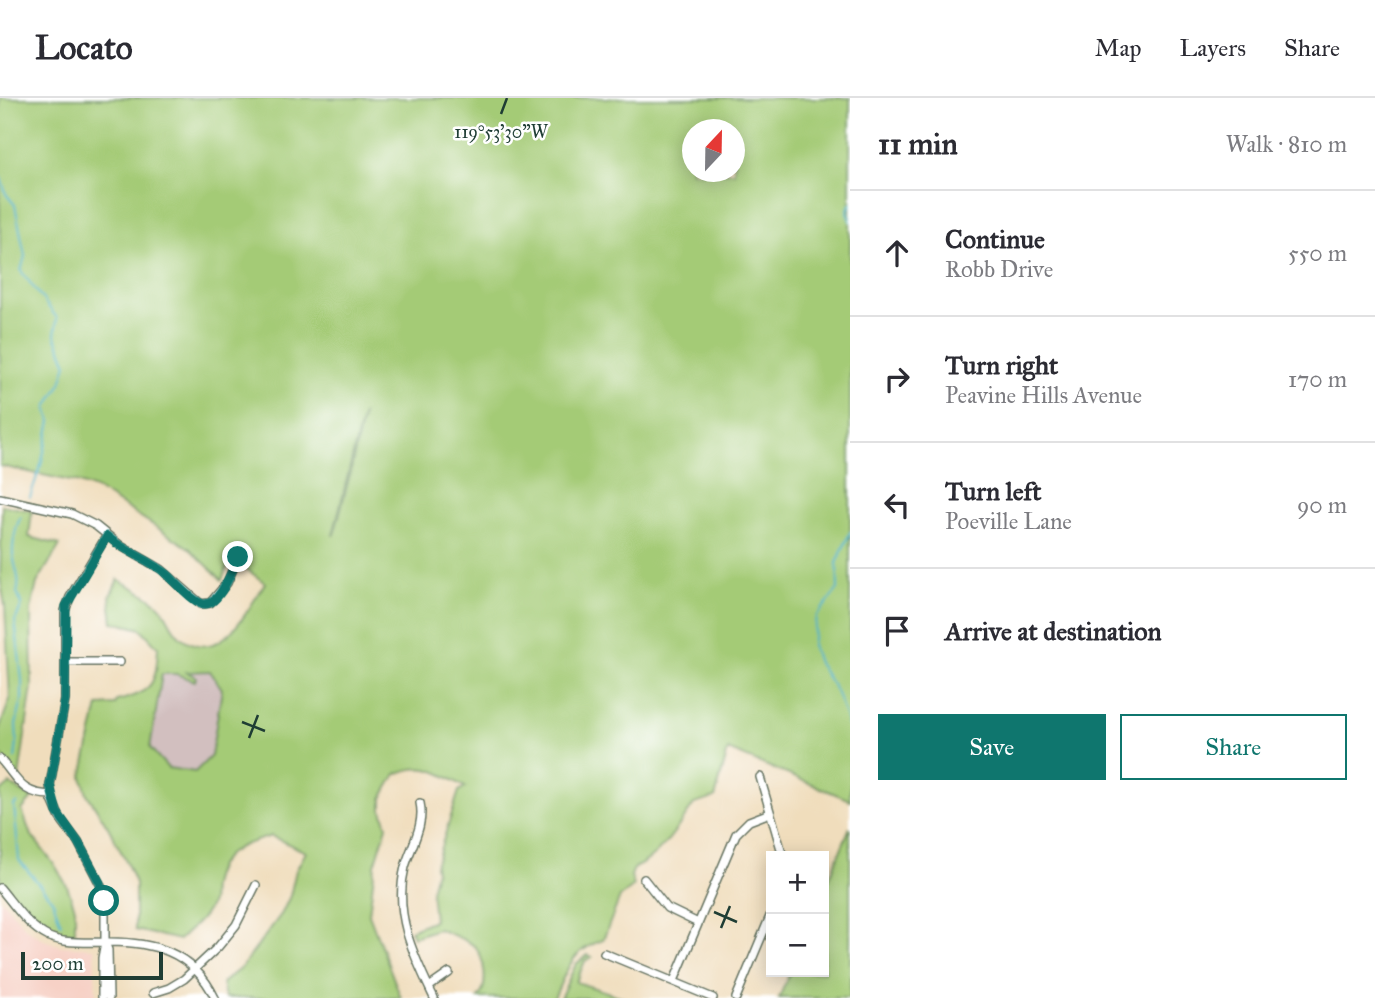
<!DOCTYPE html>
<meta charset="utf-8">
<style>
:root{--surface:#fff;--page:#f7f7f7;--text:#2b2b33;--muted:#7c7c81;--line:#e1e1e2;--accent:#0f766e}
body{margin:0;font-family:"IM FELL Great Primer",serif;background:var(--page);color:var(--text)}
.controls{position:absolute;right:21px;bottom:21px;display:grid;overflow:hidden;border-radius:0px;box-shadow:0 4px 18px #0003}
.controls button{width:63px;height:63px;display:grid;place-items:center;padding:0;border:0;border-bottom:2px solid var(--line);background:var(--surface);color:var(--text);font:35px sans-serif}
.compass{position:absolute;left:682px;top:21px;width:63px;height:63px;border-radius:50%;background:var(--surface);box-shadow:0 4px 18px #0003;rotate:22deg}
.scale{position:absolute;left:21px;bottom:18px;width:142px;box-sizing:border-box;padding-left:7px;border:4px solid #1f3d34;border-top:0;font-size:19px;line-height:24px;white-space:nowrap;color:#1f3d34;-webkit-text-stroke:5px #fff;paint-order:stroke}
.stop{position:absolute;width:21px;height:21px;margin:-16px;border:5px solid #0f766e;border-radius:50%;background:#fff}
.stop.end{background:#0f766e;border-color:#fff;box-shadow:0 2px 7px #0008}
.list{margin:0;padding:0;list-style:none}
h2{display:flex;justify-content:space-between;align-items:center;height:91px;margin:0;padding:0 28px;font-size:30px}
h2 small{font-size:23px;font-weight:400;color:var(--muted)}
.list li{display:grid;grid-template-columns:46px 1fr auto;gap:21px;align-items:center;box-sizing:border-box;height:126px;padding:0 28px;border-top:2px solid var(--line)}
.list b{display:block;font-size:26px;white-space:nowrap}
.list p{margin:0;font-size:23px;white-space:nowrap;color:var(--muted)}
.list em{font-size:23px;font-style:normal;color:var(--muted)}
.actions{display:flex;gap:14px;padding:21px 28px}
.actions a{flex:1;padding:16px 0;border:2px solid var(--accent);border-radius:0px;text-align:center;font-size:24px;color:var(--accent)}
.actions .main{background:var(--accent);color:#fff}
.icon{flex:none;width:38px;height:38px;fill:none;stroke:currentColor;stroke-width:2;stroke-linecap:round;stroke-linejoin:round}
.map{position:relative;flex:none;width:850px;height:900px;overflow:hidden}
header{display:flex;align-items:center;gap:42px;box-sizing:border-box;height:98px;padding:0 35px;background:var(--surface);border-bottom:2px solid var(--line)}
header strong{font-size:33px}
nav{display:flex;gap:38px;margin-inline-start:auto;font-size:24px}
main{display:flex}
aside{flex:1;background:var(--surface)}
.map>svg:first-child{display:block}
.built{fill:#f7d1c6}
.industrial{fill:#d2bfbf}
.green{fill:#a4cb76;stroke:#628455;stroke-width:2;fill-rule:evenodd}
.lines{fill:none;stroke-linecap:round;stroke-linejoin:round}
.stream{stroke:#4cb2cb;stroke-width:2}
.minor-casing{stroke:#687564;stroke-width:10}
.minor{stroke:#fff;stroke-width:7}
.route{stroke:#0f766e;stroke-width:9}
.ticks{fill:none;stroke:#1f3d34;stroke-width:2.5}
.ticks-label{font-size:18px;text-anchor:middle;fill:#1f3d34;stroke:#fff;stroke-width:5;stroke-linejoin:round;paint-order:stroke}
</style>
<header>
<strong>Locato</strong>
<nav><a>Map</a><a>Layers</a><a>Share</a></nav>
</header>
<main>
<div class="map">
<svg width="850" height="900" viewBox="0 0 850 900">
<rect width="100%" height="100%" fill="#fff"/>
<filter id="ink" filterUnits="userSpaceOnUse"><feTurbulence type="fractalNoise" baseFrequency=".0143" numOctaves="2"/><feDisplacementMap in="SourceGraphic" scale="14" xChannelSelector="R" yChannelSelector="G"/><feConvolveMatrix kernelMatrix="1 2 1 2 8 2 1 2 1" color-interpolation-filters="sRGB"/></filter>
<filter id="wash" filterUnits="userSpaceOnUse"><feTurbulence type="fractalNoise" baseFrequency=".00686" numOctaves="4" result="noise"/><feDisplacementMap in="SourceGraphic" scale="28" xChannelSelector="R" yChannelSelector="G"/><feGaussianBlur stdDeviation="1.57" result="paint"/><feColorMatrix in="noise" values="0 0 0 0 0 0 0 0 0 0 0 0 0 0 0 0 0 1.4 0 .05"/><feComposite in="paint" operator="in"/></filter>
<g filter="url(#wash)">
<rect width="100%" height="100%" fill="#f0ddbc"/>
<path class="built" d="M0 800 26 830 44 842 61 848 94 850 96 900H0Z"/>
<path class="industrial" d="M210 573 222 591 211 658 194 674 168 670 150 650 162 576H176L195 582 185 574Z"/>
<path class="green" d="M0 0H850V702L728 652 715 700 694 706C678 729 660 759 634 770L631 778 634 788 620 799 603 842C570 853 568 871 554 900H478C489 889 485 859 474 848 468 842 447 835 438 831L413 839 410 832 434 822 431 793 436 772 435 768 459 693 465 689C440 675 426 663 396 676L382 700V712L387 728 375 767 369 816 401 900H225L222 885 242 869 282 815 290 798 296 772 306 754 271 738C240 748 219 752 212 788 211 793 212 799 211 804 207 819 189 832 179 842L135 832V785L126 763 108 729 87 696 82 679 98 608 115 607 117 603C154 593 156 586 158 549L141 531 113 524 110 499 118 481C131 489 149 497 160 508 168 517 171 532 182 540 222 568 247 512 265 485L241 467 245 461 233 455 222 482 189 450 100 393 80 385 0 368ZM692 32H734V74H692ZM363 316 350 376 334 437H333ZM210 573 222 591 211 658 195 674 168 670 150 650 162 576H176L195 583 196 579 187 574Z
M2 407 32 413 29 439 60 447 37 485 31 512 32 589 19 679 0 655V629L10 601 5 508 0 480Z
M10 686 32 700 22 712 30 735 56 769 67 788 75 810V837C37 834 25 814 3 788L0 790V694Z
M850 729V900H779L790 874H824V793Z
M588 857 592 859 585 863 576 884 625 900H560L576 866Z"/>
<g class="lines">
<path class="stream" d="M0 77 6 96 15 107 25 158 21 173 57 220 55 237 67 266 61 285 47 309 51 323 41 367 30 399
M850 106 847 114 850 123
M850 434 837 465 838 491 816 519 812 547 818 565 836 593 850 631
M15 660 17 645 16 627 22 602V582L15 523 22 507 17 495C21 480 15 471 13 457 12 448 16 426 21 419
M17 705 14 707 19 762 53 803 61 826"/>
</g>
</g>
<g filter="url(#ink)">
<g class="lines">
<g class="minor-casing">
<path id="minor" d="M0 400 72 416 96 428 121 448 161 471 201 506 210 505 227 485 238 459
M65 564H120
M0 661C18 681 20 696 51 697
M760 679 783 758
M420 705C425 727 411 748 405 769 393 817 414 858 434 900
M644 781 667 810 698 825
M0 790C15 808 28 829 49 839 66 846 85 844 103 844 151 843 192 852 215 900
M105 844 108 852 109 900
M604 855 713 900
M674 883 736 736 749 723 770 715
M429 889 449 875
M153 895 169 890 184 881 218 849 236 827 256 787
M102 900V860L105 844V808L102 790 78 744 60 720 52 702 50 687 65 602V513L70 499 107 437
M736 900 771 816"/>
</g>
<use href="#minor" class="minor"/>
</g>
</g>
<g class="lines" filter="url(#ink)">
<path class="route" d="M104 803 100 785 78 744 57 714 50 687 65 602 66 508 107 438C125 454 149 461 167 476 175 483 194 506 205 506 220 506 233 471 238 459"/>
</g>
<path class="ticks" d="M501 16 507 0M242 624 265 633M249 640 258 617M714 814 737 824M721 830 730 808"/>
<g class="ticks-label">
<text x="501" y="40">119°53'30"W</text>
</g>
</svg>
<div class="controls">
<button>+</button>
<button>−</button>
</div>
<svg class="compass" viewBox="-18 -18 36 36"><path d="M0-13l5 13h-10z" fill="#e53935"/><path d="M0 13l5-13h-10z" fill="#7c7c81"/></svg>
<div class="scale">200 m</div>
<div class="stop" style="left:104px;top:803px"></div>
<div class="stop end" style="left:238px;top:459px"></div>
</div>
<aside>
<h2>11 min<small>Walk · 810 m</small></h2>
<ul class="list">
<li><svg class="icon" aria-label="ahead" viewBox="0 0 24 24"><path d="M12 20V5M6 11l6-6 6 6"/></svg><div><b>Continue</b><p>Robb Drive</p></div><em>550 m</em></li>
<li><svg class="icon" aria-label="right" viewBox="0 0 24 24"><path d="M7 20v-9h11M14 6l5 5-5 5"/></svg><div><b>Turn right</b><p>Peavine Hills Avenue</p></div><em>170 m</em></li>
<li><svg class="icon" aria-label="left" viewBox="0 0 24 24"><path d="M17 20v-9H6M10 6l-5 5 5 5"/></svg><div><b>Turn left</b><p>Poeville Lane</p></div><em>90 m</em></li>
<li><svg class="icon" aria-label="arrive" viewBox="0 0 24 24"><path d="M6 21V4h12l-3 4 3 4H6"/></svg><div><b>Arrive at destination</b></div></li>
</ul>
<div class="actions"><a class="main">Save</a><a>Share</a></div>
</aside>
</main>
